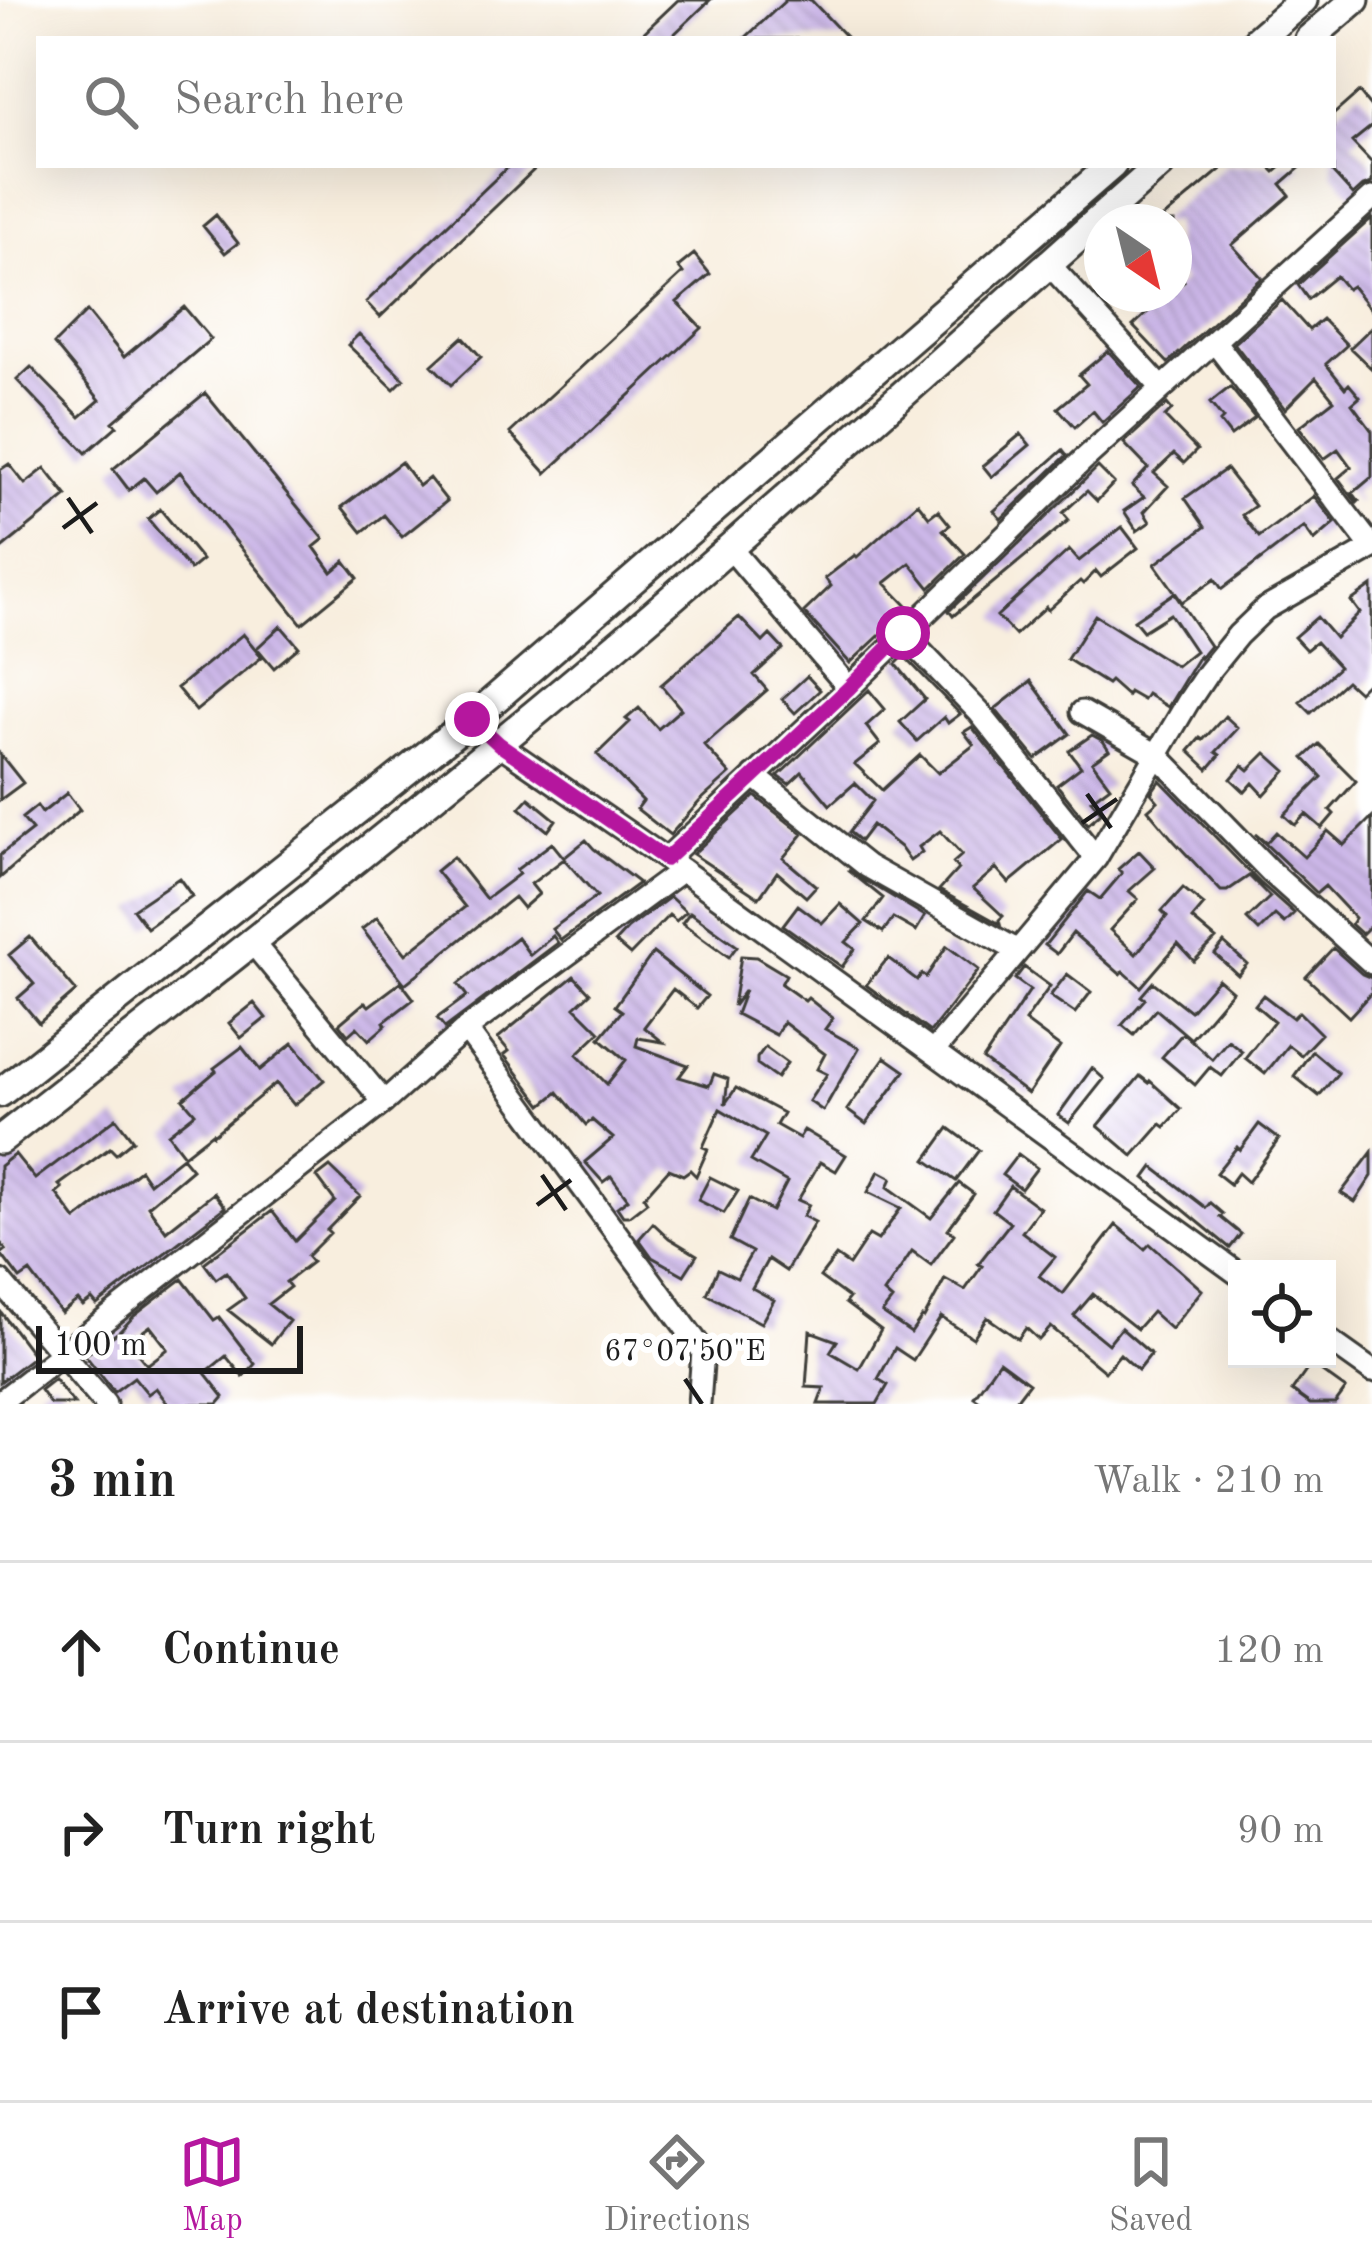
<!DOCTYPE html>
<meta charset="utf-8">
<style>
:root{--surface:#fff;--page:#f6f6f6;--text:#222;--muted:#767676;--line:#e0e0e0;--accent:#b5179e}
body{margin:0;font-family:"Old Standard TT",serif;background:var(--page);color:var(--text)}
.controls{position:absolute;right:36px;bottom:36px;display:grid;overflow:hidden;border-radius:0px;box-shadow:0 12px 48px #0002}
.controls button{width:108px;height:108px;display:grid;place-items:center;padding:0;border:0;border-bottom:3px solid var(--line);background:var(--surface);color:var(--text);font:60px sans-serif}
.compass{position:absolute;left:1084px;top:204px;width:108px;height:108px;border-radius:50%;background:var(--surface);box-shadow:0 12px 48px #0002;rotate:145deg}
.scale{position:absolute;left:36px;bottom:30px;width:267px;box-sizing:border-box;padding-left:12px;border:6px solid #1c1c1c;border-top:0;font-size:33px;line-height:42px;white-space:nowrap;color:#1c1c1c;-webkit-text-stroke:9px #fff;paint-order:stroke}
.stop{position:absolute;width:36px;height:36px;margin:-27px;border:9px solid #b5179e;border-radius:50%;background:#fff}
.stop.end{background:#b5179e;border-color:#fff;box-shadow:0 3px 12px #0008}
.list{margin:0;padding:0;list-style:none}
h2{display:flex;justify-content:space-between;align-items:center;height:156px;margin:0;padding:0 48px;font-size:51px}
h2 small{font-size:39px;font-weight:400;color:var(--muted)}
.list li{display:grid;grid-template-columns:78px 1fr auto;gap:36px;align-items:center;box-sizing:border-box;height:180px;padding:0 48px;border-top:3px solid var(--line)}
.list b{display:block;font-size:45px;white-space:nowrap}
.list em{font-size:39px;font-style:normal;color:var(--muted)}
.icon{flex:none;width:66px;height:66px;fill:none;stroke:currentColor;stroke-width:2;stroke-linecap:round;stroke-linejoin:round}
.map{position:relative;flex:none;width:1372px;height:1404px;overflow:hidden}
.search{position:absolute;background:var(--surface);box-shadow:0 12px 48px #0002;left:36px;right:36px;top:36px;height:132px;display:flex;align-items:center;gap:30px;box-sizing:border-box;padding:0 42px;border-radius:0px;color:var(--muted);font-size:45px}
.sheet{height:696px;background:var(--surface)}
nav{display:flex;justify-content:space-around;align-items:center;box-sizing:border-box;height:168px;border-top:3px solid var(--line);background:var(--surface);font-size:33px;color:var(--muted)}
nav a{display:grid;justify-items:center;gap:6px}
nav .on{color:var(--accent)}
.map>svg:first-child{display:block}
.building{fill:url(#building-back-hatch);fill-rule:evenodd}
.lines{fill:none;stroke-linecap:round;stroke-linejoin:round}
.minor-casing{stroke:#3d3c39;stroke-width:27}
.tertiary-casing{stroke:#3d3c39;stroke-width:33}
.minor{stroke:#fff;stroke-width:21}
.tertiary{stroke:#fff;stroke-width:27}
.route{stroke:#b5179e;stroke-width:15}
.ticks{fill:none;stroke:#1c1c1c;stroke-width:4.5}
.ticks-label{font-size:30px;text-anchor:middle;fill:#1c1c1c;stroke:#fff;stroke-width:12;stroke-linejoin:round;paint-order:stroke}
</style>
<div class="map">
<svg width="1372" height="1404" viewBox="0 0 1372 1404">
<defs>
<pattern id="building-back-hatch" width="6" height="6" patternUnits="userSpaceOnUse" patternTransform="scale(3)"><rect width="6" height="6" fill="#ccb7e8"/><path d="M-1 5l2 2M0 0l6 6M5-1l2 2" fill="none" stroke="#af9dc6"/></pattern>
</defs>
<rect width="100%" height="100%" fill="#fff"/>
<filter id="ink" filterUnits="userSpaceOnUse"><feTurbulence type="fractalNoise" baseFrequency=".00833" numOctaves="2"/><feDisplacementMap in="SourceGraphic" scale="24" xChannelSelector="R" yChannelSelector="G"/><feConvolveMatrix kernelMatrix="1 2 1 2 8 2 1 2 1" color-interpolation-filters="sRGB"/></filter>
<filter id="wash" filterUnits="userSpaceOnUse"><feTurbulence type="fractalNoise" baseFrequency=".004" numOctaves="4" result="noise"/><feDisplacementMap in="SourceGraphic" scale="48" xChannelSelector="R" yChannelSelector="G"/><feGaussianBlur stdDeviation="2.7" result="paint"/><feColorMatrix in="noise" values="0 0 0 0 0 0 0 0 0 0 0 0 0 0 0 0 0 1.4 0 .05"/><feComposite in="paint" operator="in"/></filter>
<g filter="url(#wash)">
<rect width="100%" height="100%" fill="#f8eede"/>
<g id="blocks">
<path class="building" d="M678 0H710L669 39H637Z
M786 0H811L848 39H744Z
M1359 92 1372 108V126L1352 142 1372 163V183L1363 186 1353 195 1333 173V115Z
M510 165H539L380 317 366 302Z
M1226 165H1268L1275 172 1283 165H1303L1281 184 1290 195 1232 245 1262 278 1168 363 1133 326 1164 297 1174 294V289L1184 281 1174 268V222H1158Z
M216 215 238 243 225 253 203 226Z
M1372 218V311L1352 286 1347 289 1336 276 1308 299 1298 285Z
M694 254 710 274 677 302 702 328 546 473 510 433 683 273 678 267Z
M1282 300 1309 330 1322 319 1347 345 1326 364 1345 388 1349 384 1360 397 1352 404 1372 431V477L1353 493 1359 501 1357 503 1338 478 1351 467 1338 449 1324 459 1299 427 1334 400 1316 378 1285 409 1234 343Z
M184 307 211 339 113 422 117 426 86 453 17 380 31 367 80 417 100 400 54 344 87 311 124 357Z
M1372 327V369L1350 348Z
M359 334 404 379 394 389 348 345Z
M463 337 481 357 451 385 432 365Z
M1108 351 1141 387 1102 422 1093 411 1075 427 1058 408 1087 384 1079 375Z
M1230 387 1255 418 1231 436 1220 422 1223 419 1210 403Z
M205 393 324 539 314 547 332 572 345 561 358 578 302 624 180 472 156 492 144 478 129 490 113 469Z
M1167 404 1172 410 1165 417 1197 450 1184 463 1174 454 1154 473 1168 486 1144 512 1150 522 1137 531 1124 511 1144 497 1132 486 1148 468 1124 443Z
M1021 434 1030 445 992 477 983 466Z
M1063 450 1067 455 1001 519 994 511Z
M401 462 419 486 429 478 447 501 402 537 384 515 362 532 342 507Z
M9 464 25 484 45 468 67 496 0 550V470Z
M1098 467 1114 483 1097 501 1087 491 1063 513 1069 520 953 616 949 611Z
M1226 469 1255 506 1242 515 1259 537 1314 496 1335 523 1314 541 1304 527 1222 589 1215 579 1182 602 1155 564 1205 527 1185 498Z
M918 503 929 517 938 510 950 525 943 530 965 554 930 588 910 563 885 583 909 608 850 663 804 612 831 586 825 578 855 555 857 557Z
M160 509 202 560 190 570 148 519Z
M1122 527 1138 548 1101 577 1096 571 1083 584 1080 581 1048 610 1046 607 1015 635 997 616 1069 550 1079 561Z
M1372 586V678L1358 692 1346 681 1311 713 1300 702 1339 667 1316 642 1306 650 1294 637 1317 617 1335 638 1360 613 1351 601Z
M1174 593 1210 646 1200 658 1199 656 1168 707 1147 694 1143 700 1129 692 1127 696 1110 681 1107 684 1067 659 1095 615 1176 666 1195 651 1170 614 1143 631 1134 620Z
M739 617 763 642 770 635 783 649 754 675 767 690 704 745 730 774 700 801 670 835 637 809 643 801 597 754 630 722 626 719 639 708 658 729 681 709 661 685Z
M281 626 299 647 274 668 257 648Z
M243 634 262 657 196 711 177 688Z
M904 656 960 714 948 723 944 717 917 741 900 722 925 699 896 664Z
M807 676 820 690 795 713 782 699Z
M1031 681 1070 734 1036 759 995 709Z
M869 690 885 709 866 726 880 744 855 764 882 790 920 755 938 773 974 745 964 732 972 727 1062 839 1009 883 996 868 973 888 1003 916 999 920 1000 924 939 890 958 869 953 863 962 855 940 831 919 847 922 852 910 861 900 847 872 825 860 841 849 832 873 801 855 783 830 805 802 772 789 784 778 776Z
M1225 716 1238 728 1216 752 1220 755 1208 769 1189 751 1200 738 1203 740Z
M1092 735 1103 741 1109 750 1092 762 1110 786 1091 800 1102 812 1088 824 1057 785 1081 767 1069 751Z
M1319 744 1356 781 1330 810 1334 814 1322 828 1306 814 1295 825 1284 815 1322 777 1304 758Z
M1266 753 1286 771 1264 795 1253 783 1245 792 1231 779 1243 765 1249 770Z
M0 754 23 783 0 800Z
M1160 780 1261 884 1294 913 1284 923 1275 915 1259 931 1247 919 1270 897 1249 876 1227 891H1221L1174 841 1148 810 1158 801 1151 793Z
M67 793 80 810 0 878V855L32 830 22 818 37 806 42 813Z
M755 796 803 834 783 858 816 886 806 897 777 872 759 898 693 854Z
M529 798 556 820 548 831 520 808Z
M1372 817V924L1362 934 1351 924 1355 918 1325 886 1317 893 1255 834 1266 843 1276 832 1304 857 1328 831 1344 845Z
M586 840 594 849 639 883 561 940 552 929 597 896 564 859 531 884 539 894 523 908 514 897 405 984 362 929 377 917 406 954 465 907 436 871 453 857 486 899 519 874 516 870 552 843 564 858Z
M1139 851 1155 868 1129 891 1138 899 1110 930 1136 954 1167 916 1162 911 1183 888 1204 905 1192 919 1216 939 1194 961 1178 944 1141 987 1123 971 1120 974 1073 933 1057 954 1045 945 1088 891 1100 899 1122 873 1118 869Z
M848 870 925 916 916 931 893 918 883 932 866 921 883 898Z
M179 878 192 896 147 928 133 909Z
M670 897 686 912 676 921 669 915 630 955 615 942 628 928Z
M840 904 863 924 846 942 855 949 842 967 783 925 798 905 822 923Z
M690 912 737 946 729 957 682 923Z
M553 936 558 943 445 1028 437 1018 467 996 458 984 517 937 530 955Z
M30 937 76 991 39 1023 18 998 34 984 9 955Z
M1224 943 1247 964 1238 975 1215 954Z
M947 946 979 970 930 1032 866 985 888 958 917 980 922 974 926 977Z
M1333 948 1362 974 1372 978V992L1349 1017 1306 977Z
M653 953 707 996 697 1008 673 989 644 1027 663 1042 638 1038 636 1046 688 1065 679 1077 709 1086 714 1074 728 1079 725 1104 736 1088 783 1113 776 1125 799 1138 804 1130 846 1155 836 1171 820 1162 798 1200 809 1205 803 1216 815 1222 786 1271 768 1259 752 1288 774 1300 761 1323 707 1294 718 1269 737 1278 752 1252 730 1240 749 1199 772 1211 787 1182 751 1161 766 1136 720 1109 703 1147 708 1149 696 1176 690 1170 683 1175 669 1169 644 1197 647 1202 629 1216H623L617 1207 628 1199 611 1176 603 1182 585 1162 613 1138 592 1120 586 1125 558 1092 542 1105 504 1055 509 1051 498 1038 574 976 590 993 575 1007 600 1032 577 1054 607 1084 626 1060 600 1038 622 1011 615 1006Z
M741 956 756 957 786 975 781 984 805 1001 808 998 833 1018 825 1029 859 1048 823 1111 809 1101 827 1074 817 1069 825 1054 783 1022 776 1035 736 1014 745 990 733 1006Z
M1024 967 1050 986 1025 1021 1060 1047 1028 1094 983 1060 1030 990 1015 979Z
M1067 974 1091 992 1075 1013 1050 996Z
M1218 979 1232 991 1191 1039 1156 1009 1134 1035 1122 1025 1145 999 1141 996 1153 982 1190 1011Z
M401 982 414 999 384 1022 386 1025 369 1040 357 1027 348 1035 339 1024 365 1002 369 1006Z
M1263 995 1293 1018 1299 1012 1321 1034 1301 1055 1288 1045 1265 1074 1245 1058 1274 1021 1255 1005Z
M254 1003 266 1018 241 1038 229 1023Z
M1183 1033 1212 1059 1228 1040 1242 1051 1222 1076 1210 1067 1195 1085 1162 1057Z
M293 1043 324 1080 294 1105 276 1083 213 1135 212 1133 184 1155 168 1134 195 1113 183 1099 216 1071 214 1068 242 1047 260 1070Z
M765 1047 787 1063 777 1078 757 1064V1058Z
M1312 1051 1338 1073 1319 1096 1294 1076Z
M885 1057 905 1071 866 1124 847 1110Z
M1092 1068 1104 1079 1069 1123 1058 1115Z
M1140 1076 1149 1083 1150 1081 1181 1109 1165 1127 1161 1124 1133 1156 1098 1126Z
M116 1118 133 1140 116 1154 110 1148 59 1185 62 1188 56 1193 76 1220 140 1170 149 1183 182 1157 192 1169 148 1206 166 1231 214 1193 225 1207 97 1305 92 1299 83 1306 78 1300 61 1313 30 1272 20 1279 1 1254 6 1250 0 1242V1166L15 1154 35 1179Z
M1259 1124 1279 1139 1248 1182 1238 1173 1230 1184 1216 1173 1237 1147 1240 1150Z
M949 1128 979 1150 956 1181 926 1160Z
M1372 1152V1176L1355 1202 1341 1193Z
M1018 1154 1037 1168 1021 1189 1002 1175Z
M330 1167 360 1196 327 1230 330 1233 307 1256 312 1262 286 1282 290 1287 268 1304 289 1321 271 1344 228 1310 245 1298 226 1272 216 1279 204 1263 272 1211 295 1241 335 1201 317 1177Z
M1153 1167 1206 1208 1210 1203 1223 1214 1220 1217 1241 1234 1230 1248 1145 1178Z
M879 1171 892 1178 888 1187 931 1218 959 1183 974 1194 948 1229 954 1234 931 1265 912 1251 884 1293 892 1300 882 1313 911 1333 922 1317 924 1318 945 1279 965 1290 982 1266 978 1264 1010 1223 993 1210 1010 1186 1040 1208 1022 1232 1055 1257 1039 1276 1063 1294 1116 1225 1145 1249 1150 1244 1202 1290 1171 1329 1152 1312 1137 1329 1093 1294 1074 1316 1108 1344 1121 1328 1151 1354 1138 1370 1120 1354 1105 1372 1051 1327 1039 1340 1026 1328 1018 1339 987 1317 973 1338 941 1317 913 1360 895 1348 878 1379 888 1385 877 1404H818L824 1388 806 1387 810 1331 837 1341 830 1352 859 1369 881 1330 845 1303 849 1298 820 1277 836 1256 849 1265 869 1235 878 1240 901 1208 868 1192Z
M710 1177 738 1191 724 1213 698 1200Z
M653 1223 669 1238 697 1255 684 1275 652 1257 639 1239Z
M182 1279 214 1320 219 1317 255 1364 243 1377 226 1356 205 1373 224 1397 218 1404H168L156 1388 148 1394 134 1377 114 1392 85 1355 120 1331 134 1316ZM150 1326 168 1349 147 1365 128 1342Z
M0 1311 34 1356 0 1382Z
M999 1361 1029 1383 1013 1404H984L974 1397Z
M1311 1364 1346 1389 1335 1404H1310L1292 1391Z
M54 1379 74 1404H50L40 1390Z"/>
</g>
</g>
<g filter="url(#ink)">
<use href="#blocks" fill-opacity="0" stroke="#3d3c39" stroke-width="3"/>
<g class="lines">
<g class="minor-casing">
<path id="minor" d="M1048 263 1162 388
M1214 341 1372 547
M730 548 849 688
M903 633 979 712 1096 858
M1082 712 1157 755 1272 873 1372 963
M472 719 499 744 682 870 1237 1273
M754 776 867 866 1018 951
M666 859 849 688 1082 461 1372 198
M252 942 384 1102
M466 1029 703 1351 699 1404
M933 1052 1096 858 1188 702 1208 672 1238 635 1265 609 1372 548
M0 1281 105 1404
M1327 1339 1372 1371
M0 1402 384 1102 466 1029 682 870"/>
</g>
<g class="tertiary-casing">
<path id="tertiary" d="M1258 39 1303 0
M1309 39 1355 0
M0 1093 472 719 1112 165
M0 1140C210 976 419 812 623 640 805 485 981 323 1160 165"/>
</g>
<use href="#minor" class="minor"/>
<use href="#tertiary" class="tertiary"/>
</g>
</g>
<g class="lines" filter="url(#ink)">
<path class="route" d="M472 719 499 744 666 859 849 688 903 633"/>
</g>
<path class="ticks" d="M68 498 92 533M63 528 97 503M1087 794 1111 828M1082 823 1117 799M542 1175 566 1210M537 1205 571 1180M685 1379 702 1404"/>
<g class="ticks-label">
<text x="685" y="1360">67°07'50"E</text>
</g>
</svg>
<div class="controls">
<button><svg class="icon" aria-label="locate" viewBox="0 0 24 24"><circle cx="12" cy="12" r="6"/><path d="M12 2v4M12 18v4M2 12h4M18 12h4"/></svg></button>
</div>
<svg class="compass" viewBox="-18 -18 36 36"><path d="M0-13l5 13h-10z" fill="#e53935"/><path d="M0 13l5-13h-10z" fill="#767676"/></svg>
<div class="scale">100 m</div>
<div class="stop" style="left:903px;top:633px"></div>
<div class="stop end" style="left:472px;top:719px"></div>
<div class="search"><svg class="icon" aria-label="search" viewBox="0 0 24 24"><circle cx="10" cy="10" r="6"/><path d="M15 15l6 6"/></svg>Search here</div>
</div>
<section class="sheet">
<h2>3 min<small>Walk · 210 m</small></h2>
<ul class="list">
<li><svg class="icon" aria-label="ahead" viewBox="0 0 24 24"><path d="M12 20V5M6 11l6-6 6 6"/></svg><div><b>Continue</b></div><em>120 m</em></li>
<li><svg class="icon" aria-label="right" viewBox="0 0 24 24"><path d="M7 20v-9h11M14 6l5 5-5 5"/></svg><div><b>Turn right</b></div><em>90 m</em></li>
<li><svg class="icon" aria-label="arrive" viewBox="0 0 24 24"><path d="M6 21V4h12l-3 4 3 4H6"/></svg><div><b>Arrive at destination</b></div></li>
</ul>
</section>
<nav>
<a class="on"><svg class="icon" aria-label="map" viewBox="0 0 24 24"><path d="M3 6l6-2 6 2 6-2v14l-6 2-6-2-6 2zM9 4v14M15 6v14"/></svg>Map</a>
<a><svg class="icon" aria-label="directions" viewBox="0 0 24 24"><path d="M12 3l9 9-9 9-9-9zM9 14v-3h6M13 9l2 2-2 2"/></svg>Directions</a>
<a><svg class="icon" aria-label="saved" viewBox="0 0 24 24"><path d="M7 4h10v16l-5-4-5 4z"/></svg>Saved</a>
</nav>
